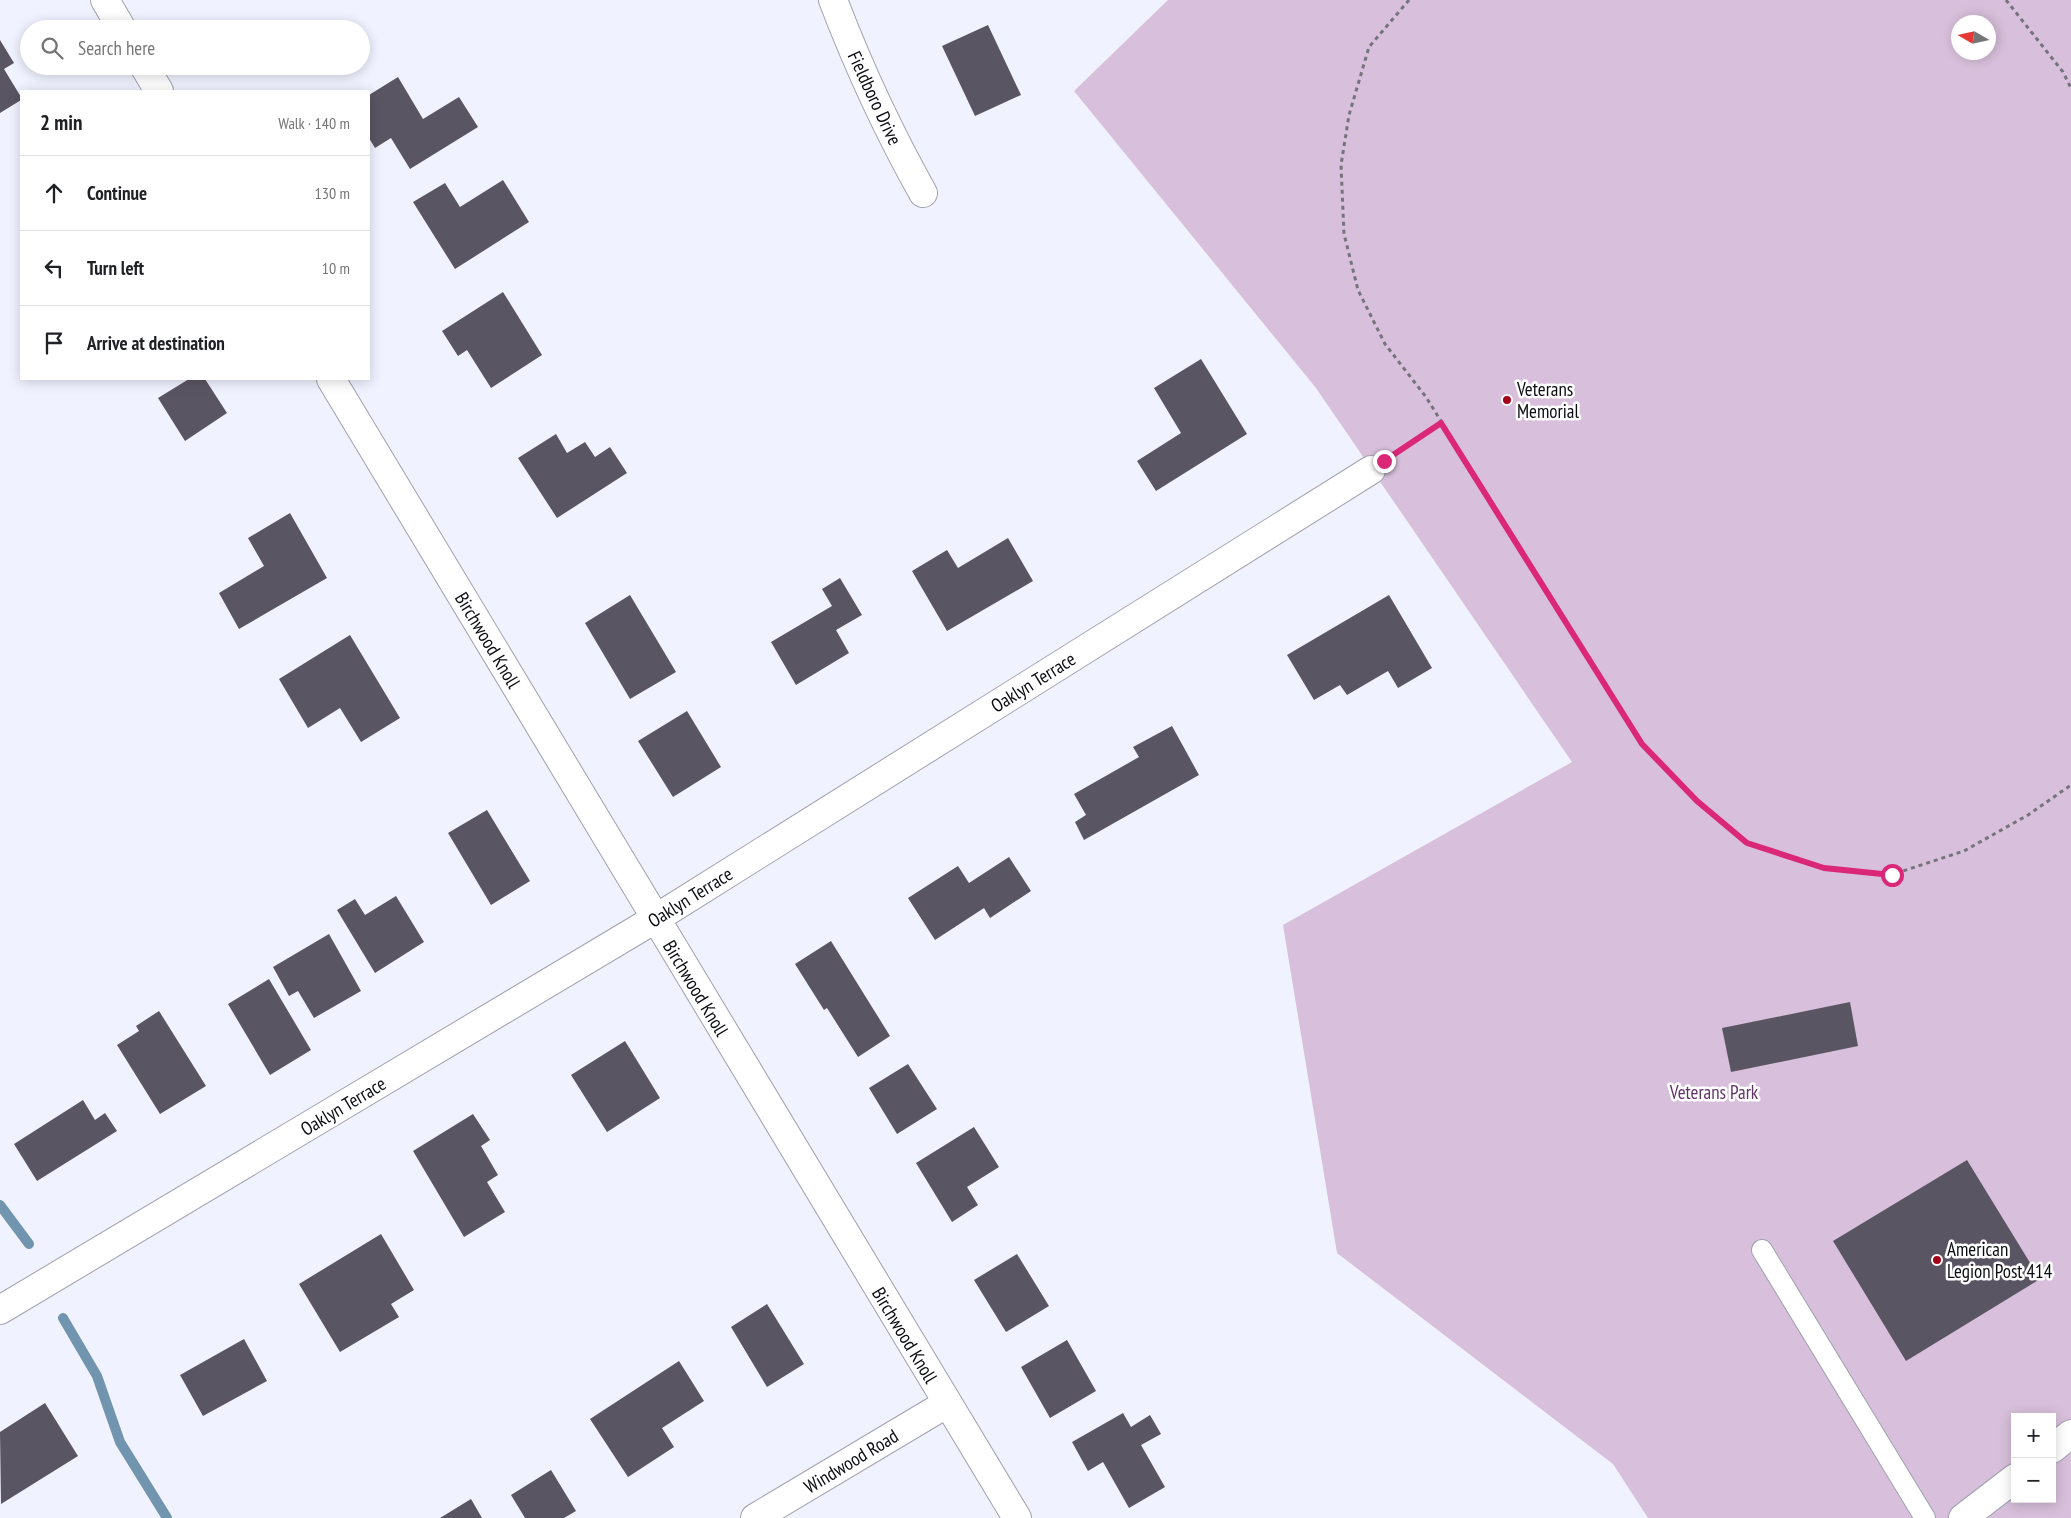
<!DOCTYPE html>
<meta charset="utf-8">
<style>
:root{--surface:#fff;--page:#f6f6f6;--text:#202124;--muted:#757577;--line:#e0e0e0}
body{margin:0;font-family:"PT Sans Narrow",sans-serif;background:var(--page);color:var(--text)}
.controls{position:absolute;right:15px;bottom:15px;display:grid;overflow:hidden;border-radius:0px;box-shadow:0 2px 12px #0003}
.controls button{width:45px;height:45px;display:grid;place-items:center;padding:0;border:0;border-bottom:1px solid var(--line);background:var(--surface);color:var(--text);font:25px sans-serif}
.compass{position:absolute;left:1951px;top:15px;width:45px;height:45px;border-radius:50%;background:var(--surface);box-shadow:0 2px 12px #0003;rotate:279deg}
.stop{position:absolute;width:15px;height:15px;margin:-11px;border:4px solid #db2777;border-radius:50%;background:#fff}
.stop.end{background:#db2777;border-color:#fff;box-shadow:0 1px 5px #0008}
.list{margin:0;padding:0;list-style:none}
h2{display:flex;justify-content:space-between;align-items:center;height:65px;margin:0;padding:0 20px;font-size:21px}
h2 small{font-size:16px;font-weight:400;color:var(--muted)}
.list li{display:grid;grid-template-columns:32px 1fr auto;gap:15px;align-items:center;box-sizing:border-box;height:75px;padding:0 20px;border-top:1px solid var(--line)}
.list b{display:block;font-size:19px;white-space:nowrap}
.list em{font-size:16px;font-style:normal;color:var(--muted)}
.icon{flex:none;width:28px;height:28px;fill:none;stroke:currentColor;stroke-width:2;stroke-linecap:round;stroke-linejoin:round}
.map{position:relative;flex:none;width:2071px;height:1518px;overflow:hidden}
.search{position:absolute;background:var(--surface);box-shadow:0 2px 12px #0003;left:20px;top:20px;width:350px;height:55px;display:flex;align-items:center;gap:12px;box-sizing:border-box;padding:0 18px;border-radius:28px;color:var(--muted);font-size:19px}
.panel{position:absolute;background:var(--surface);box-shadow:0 2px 12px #0003;left:20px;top:90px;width:350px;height:290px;border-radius:0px}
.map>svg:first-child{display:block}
.green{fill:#d8bfdb;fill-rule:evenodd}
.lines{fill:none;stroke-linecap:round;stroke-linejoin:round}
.stream{stroke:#7195ae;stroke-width:10}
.building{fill:#5a5563}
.service-casing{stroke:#9fa1b0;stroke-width:22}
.minor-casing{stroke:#9fa1b0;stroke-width:30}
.path{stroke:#73747d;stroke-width:3;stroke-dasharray:4 4;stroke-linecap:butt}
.service{stroke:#fff;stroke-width:20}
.minor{stroke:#fff;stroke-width:28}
.route{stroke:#db2777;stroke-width:6}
.poi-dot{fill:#a20517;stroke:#fff;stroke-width:2}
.labels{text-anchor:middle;stroke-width:5;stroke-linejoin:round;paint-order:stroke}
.street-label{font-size:19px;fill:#0b0c11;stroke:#fff}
.poi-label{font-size:19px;fill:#0b0c11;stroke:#fff;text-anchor:start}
.park-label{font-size:19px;fill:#603267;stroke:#fff}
</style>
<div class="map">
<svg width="2071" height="1518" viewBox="0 0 2071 1518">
<rect width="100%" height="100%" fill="#f0f2ff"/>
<path class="green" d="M1168 0H2071V1518H1648L1613 1464 1337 1253 1283 925 1572 762 1316 388 1074 91ZM1958 22H1988V52H1958ZM2015 1417H2052V1499H2015Z"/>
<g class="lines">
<path class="stream" d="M0 1205 29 1244
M63 1318 97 1376 120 1442 167 1518"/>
</g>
<path class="building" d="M988 25 1021 95 975 116 942 46Z
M0 40 14 63 4 69 21 97V100L0 113Z
M398 77 423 119 459 97 478 127 410 169 391 138 375 148 369 138V95Z
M503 180 529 222 455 269 413 202 445 183 460 207Z
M503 292 542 355 491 388 467 350 458 356 442 331Z
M1201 359 1247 434 1156 491 1137 461 1181 433 1154 388Z
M189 379H205L227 413 185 441 158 398Z
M556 434 567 453 585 442 595 457 610 447 627 473 557 518 518 458Z
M290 513 327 578 239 629 219 593 264 566 248 538Z
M1008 538 1033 581 947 631 912 571 947 550 958 568Z
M840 578 862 615 836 630 849 653 796 685 771 642 832 606 822 589Z
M630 595 676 672 630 699 585 623Z
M1389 595 1432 668 1398 688 1388 671 1347 695 1340 685 1314 700 1287 655Z
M350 635 400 718 361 742 340 708 308 728 279 679Z
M687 711 721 767 673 797 638 741Z
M1172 726 1199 775 1084 840 1075 822 1086 815 1074 794 1139 757 1133 747Z
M487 810 530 881 491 905 448 833Z
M1009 857 1031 891 990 918 984 908 935 940 908 898 958 866 969 883Z
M396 896 424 942 375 973 337 910 355 899 365 915Z
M329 934 361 991 314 1018 298 991 289 996 273 967Z
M831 941 890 1036 858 1057 827 1008 824 1010 795 964Z
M269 979 311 1050 270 1075 228 1004Z
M1850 1002 1858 1046 1731 1072 1722 1028Z
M159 1011 206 1086 160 1114 117 1045 139 1031 136 1026Z
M625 1041 660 1098 607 1132 571 1075Z
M908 1064 937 1109 897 1134 869 1088Z
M83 1100 95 1120 105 1113 117 1131 37 1181 14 1144Z
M473 1114 490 1140 481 1146 498 1175 487 1182 505 1212 464 1237 413 1151Z
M974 1127 999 1167 967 1187 978 1205 952 1222 916 1163Z
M1967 1160 2040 1279 1906 1361 1833 1241Z
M381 1234 414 1290 391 1304 399 1317 340 1352 299 1284Z
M1017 1254 1049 1306 1006 1332 974 1280Z
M767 1304 804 1364 767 1387 731 1327Z
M244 1339 267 1381 203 1416 180 1375Z
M1067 1340 1096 1391 1050 1418 1021 1367Z
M679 1361 704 1401 662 1428 674 1447 628 1477 590 1419Z
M45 1403 78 1456 1 1504 0 1432Z
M1123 1413 1131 1427 1150 1415 1161 1434 1141 1445 1165 1487 1129 1508 1103 1462 1088 1471 1072 1442Z
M551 1470 576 1511 564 1518H525L511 1495Z
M471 1499 482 1518H440Z"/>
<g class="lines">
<g class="service-casing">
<path id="service" d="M1762 1250 1925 1518"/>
</g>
<g class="minor-casing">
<path id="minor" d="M105 0 122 29
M833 0C859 68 887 129 923 193
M144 66 159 91
M331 379 1017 1518
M0 1310 655 919 1371 470
M2052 1449 2071 1434
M755 1518 946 1404
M1963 1518 2015 1478"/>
</g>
<path class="path" d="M1409 0 1369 47 1349 115 1341 165 1344 234 1358 290 1385 344 1426 397 1642 744 1697 801 1747 843 1824 868 1891 875 1964 851 2028 815 2071 785
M2006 0 2063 72 2071 88
M1397 453 1441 423"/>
<use href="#service" class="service"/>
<use href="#minor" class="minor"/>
</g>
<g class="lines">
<path class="route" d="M1384 461 1441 423 1642 744 1697 801 1747 843 1824 868 1892 875"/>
</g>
<g class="poi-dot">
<circle cx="1507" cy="400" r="5"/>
<circle cx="1937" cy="1260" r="5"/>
</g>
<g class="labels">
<g class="street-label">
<text transform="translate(875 98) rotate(65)" y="7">Fieldboro Drive</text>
<text transform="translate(488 640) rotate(59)" y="7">Birchwood Knoll</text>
<text transform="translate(1033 682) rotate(-32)" y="7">Oaklyn Terrace</text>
<text transform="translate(690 897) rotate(-32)" y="7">Oaklyn Terrace</text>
<text transform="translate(696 988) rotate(59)" y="7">Birchwood Knoll</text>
<text transform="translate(343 1106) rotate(-31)" y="7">Oaklyn Terrace</text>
<text transform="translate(905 1335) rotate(59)" y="7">Birchwood Knoll</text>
<text transform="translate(851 1461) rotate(-31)" y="7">Windwood Road</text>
</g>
<g class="poi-label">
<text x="1517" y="396">Veterans<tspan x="1517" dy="22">Memorial</tspan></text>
<text x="1947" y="1256">American<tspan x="1947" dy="22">Legion Post 414</tspan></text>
</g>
<g class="park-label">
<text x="1714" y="1099">Veterans Park</text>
</g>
</g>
</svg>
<div class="controls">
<button>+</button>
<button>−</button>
</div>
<svg class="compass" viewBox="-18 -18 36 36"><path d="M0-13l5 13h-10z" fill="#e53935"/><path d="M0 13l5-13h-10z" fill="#757577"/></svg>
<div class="stop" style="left:1892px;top:875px"></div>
<div class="stop end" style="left:1384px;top:461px"></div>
<div class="search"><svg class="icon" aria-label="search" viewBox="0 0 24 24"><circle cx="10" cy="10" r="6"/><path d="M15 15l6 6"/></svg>Search here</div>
<section class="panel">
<h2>2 min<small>Walk · 140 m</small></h2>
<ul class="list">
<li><svg class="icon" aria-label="ahead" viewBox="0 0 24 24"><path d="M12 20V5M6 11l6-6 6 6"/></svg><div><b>Continue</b></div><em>130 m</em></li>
<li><svg class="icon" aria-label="left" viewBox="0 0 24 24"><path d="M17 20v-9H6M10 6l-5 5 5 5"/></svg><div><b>Turn left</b></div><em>10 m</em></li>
<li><svg class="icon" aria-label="arrive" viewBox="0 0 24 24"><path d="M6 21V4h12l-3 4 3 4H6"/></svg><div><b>Arrive at destination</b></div></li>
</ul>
</section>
</div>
